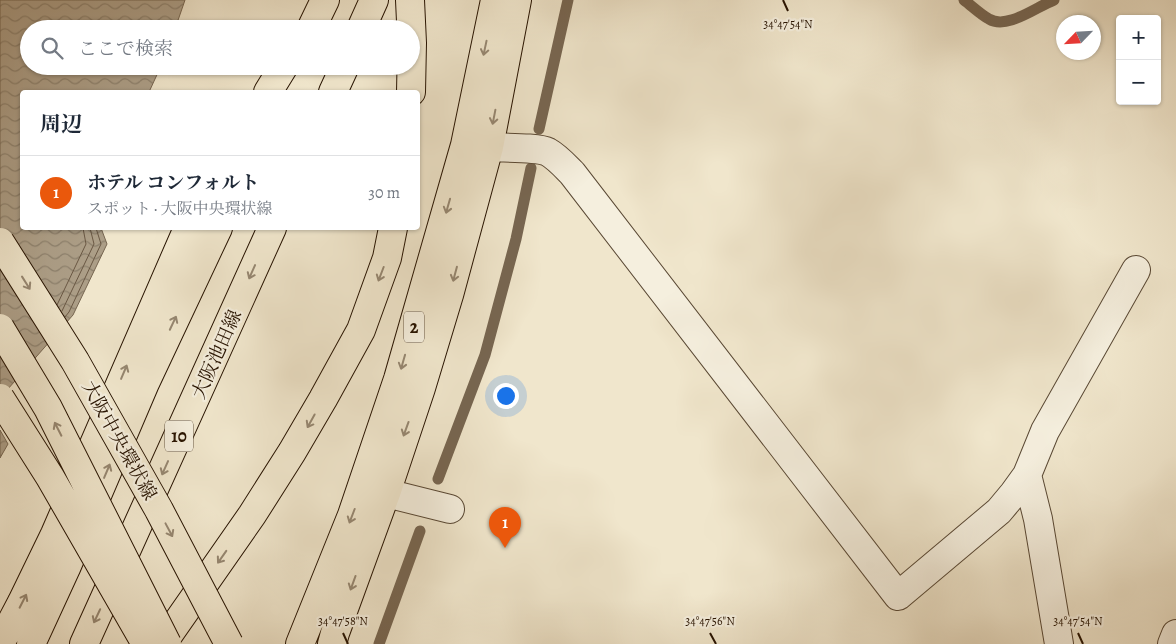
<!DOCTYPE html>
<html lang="ja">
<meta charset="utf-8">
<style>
:root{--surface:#fff;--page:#f2f2f3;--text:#1f2937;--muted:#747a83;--line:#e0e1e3;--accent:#ea580c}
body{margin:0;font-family:Alegreya,"Noto Serif JP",serif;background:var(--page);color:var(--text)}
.controls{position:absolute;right:15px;top:15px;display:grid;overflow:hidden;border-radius:5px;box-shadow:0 1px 4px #0004}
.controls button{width:45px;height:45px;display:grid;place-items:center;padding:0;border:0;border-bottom:1px solid var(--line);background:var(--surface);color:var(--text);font:25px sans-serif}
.compass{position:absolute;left:1056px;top:15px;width:45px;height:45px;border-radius:50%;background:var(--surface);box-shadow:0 1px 4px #0004;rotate:245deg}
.you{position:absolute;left:505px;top:395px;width:18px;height:18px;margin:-12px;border:4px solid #fff;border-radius:50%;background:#1a73e8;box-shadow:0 0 0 8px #1a73e833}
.badge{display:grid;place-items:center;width:32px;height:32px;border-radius:50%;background:var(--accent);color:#fff;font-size:16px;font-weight:700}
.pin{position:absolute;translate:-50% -41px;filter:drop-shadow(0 1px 2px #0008)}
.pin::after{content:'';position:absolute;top:26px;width:18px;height:15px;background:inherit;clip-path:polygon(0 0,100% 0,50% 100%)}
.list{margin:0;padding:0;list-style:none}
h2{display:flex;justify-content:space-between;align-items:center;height:65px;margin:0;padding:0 20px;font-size:21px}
h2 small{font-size:16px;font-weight:400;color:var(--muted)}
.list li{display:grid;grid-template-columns:32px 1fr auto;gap:15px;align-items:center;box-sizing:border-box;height:75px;padding:0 20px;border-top:1px solid var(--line)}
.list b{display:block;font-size:19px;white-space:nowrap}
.list p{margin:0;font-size:16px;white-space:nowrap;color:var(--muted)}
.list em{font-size:16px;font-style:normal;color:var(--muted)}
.icon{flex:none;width:28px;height:28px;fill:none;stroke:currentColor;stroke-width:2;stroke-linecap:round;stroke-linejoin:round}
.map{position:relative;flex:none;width:1176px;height:644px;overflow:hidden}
.search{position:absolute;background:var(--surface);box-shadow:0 1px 4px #0004;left:20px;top:20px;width:400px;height:55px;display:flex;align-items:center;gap:12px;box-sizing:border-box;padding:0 18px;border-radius:28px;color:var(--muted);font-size:19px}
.panel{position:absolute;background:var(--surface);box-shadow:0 1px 4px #0004;left:20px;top:90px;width:400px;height:140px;border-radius:5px}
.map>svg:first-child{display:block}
.water{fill:url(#water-waves);stroke:#776651}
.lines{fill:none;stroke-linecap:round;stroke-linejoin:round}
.shore{stroke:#6a5844;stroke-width:1}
.stream{stroke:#776651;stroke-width:11}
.minor-casing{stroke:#594834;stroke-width:30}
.major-casing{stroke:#271301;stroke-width:30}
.minor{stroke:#f5efde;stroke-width:28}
.major{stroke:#f0e6cc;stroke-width:28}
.major-bridge-casing{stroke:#271301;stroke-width:30;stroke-linecap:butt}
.major-bridge{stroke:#f0e6cc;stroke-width:28}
.oneway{stroke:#968771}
.ticks{fill:none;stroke:#271301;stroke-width:2}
.labels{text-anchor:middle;stroke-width:4.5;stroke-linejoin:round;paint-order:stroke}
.shield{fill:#f5efde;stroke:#655543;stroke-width:1}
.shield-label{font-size:18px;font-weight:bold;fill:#271301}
.street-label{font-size:19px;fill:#271301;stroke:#f5efde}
.ticks-label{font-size:12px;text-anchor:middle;fill:#271301;stroke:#f5efde;stroke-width:4.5;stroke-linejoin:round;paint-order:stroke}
</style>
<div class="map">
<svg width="1176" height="644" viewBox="0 0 1176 644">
<defs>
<pattern id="water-waves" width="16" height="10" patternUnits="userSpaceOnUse" patternTransform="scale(1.25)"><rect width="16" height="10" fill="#ac9e87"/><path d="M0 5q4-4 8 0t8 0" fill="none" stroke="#8c806c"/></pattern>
</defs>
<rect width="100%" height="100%" fill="#f0e6cc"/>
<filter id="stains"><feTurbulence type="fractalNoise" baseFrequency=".004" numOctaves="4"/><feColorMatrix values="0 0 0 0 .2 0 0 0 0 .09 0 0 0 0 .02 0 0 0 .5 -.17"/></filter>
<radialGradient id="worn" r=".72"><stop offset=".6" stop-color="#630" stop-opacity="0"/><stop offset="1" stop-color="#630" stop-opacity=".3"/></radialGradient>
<path class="water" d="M0 0H185L175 29H29V66H161L149 92H22V228H101L107 244 73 315 0 398Z
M0 430 8 444 0 458Z"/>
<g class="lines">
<path class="shore" d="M57 305 86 244 83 228
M62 311 94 244 90 228
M65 317 69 312 101 244 96 228"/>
<path class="stream" d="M964 0C972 6 980 14 989 19 1007 30 1036 7 1054 0
M539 129 568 0
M438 479 485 355 516 239 531 168
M379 644 420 531"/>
<g class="minor-casing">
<path id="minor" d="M489 147C502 148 538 147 548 152 557 157 565 166 572 173L898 596 999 511 1014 493 1027 475 1038 519 1059 644
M1027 475 1045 431 1136 270
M386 493 450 509
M1172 644 1176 634"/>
</g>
<g class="major-casing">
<path id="major" d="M410 0 412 43 411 92
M311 29 325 0
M361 29 374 0
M268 92 284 66
M333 92 345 66
M0 644 22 602 55 534 188 228
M31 644 66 568 145 383 218 228
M84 644 272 228
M162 644 252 515 292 452 323 399 361 330 387 258 393 228
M300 644 352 515 398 379 465 145 495 0
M332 644 335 633 386 493 421 388 449 295 489 147 517 0"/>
</g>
<use href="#minor" class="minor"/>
<use href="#major" class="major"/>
<g class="major-bridge-casing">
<path id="major-bridge" d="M0 242 75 361 159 510 229 644
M0 328 48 408 167 644
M0 398 50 477 146 644"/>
</g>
<use href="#major-bridge" class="major-bridge"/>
</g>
<defs><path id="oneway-shaft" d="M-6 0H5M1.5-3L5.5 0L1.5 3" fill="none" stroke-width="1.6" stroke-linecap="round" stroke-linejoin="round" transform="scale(1.25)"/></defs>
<g class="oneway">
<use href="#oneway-shaft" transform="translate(485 48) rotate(102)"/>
<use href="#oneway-shaft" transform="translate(494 117) rotate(101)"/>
<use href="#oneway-shaft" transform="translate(448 206) rotate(106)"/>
<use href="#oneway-shaft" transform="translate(252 272) rotate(114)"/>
<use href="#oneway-shaft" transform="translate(381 274) rotate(111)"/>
<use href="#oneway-shaft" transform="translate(455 274) rotate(105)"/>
<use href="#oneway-shaft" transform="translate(26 283) rotate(58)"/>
<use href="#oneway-shaft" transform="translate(173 323) rotate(-65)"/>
<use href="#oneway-shaft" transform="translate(403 362) rotate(106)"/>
<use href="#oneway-shaft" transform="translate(124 372) rotate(-67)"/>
<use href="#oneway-shaft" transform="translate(311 421) rotate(119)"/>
<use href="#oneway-shaft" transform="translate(58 429) rotate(-117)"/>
<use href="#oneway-shaft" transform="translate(406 429) rotate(110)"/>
<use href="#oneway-shaft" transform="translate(165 468) rotate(114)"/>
<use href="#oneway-shaft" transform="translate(107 471) rotate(-67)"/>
<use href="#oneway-shaft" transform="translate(352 516) rotate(111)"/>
<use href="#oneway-shaft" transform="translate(169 530) rotate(62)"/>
<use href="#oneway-shaft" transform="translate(222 557) rotate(125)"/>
<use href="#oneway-shaft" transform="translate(353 583) rotate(110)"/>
<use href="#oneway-shaft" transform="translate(23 601) rotate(-63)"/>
<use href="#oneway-shaft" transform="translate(97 616) rotate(115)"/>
</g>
<path class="ticks" d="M783 0 788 11M343 633 348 644M710 633 716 644M1078 633 1083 644"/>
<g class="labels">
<g class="shield">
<rect x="404" y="311.5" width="20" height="31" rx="4"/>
<rect x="165" y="420.5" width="28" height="31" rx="4"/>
</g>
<g class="shield-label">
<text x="414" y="333">2</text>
<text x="179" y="442">10</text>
</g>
<g class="street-label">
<text transform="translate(216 354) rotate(-66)" y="7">大阪池田線</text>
<text transform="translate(120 440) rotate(61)" y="7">大阪中央環状線</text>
</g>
</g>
<g class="ticks-label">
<text x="788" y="28">34°47'54"N</text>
<text x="343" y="625">34°47'58"N</text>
<text x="710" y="625">34°47'56"N</text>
<text x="1078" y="625">34°47'54"N</text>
</g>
<rect width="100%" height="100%" filter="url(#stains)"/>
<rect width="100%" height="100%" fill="url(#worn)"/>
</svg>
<div class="controls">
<button>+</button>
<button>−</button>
</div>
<svg class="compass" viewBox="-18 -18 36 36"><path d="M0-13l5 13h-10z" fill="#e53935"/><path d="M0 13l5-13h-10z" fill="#747a83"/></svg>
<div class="you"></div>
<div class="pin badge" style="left:505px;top:548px">1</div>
<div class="search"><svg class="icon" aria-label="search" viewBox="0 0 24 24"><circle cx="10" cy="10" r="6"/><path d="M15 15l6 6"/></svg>ここで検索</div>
<section class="panel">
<h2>周辺<small></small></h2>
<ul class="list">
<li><span class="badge">1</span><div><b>ホテル コンフォルト</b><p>スポット · 大阪中央環状線</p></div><em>30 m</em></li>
</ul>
</section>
</div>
